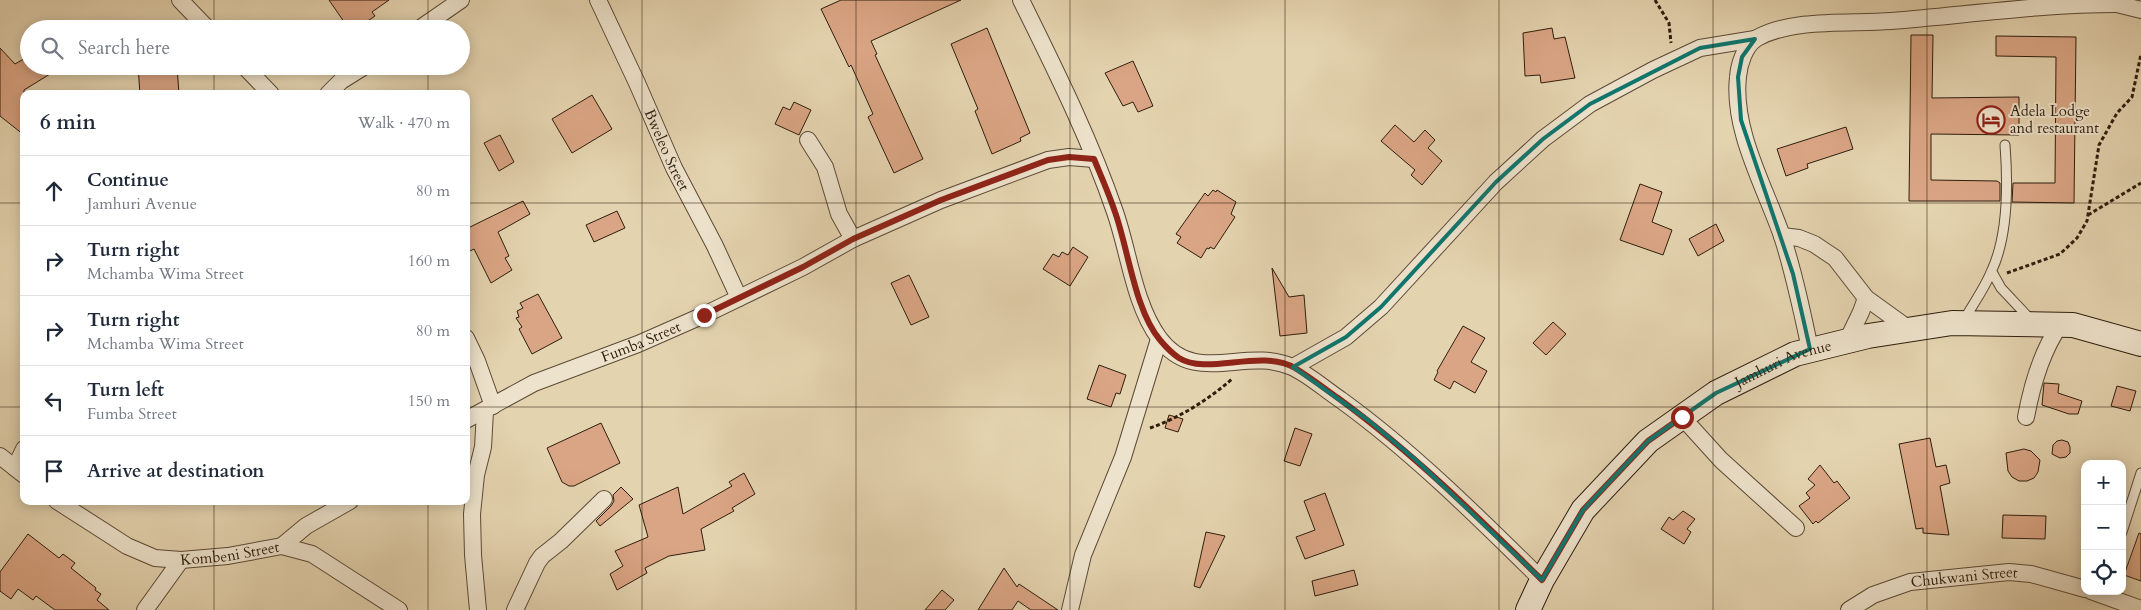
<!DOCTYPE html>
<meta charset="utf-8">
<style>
:root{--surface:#fff;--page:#f2f2f3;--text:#1f2937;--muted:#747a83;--line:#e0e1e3}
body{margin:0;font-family:Cardo,serif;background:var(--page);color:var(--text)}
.controls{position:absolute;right:15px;bottom:15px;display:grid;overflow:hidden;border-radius:10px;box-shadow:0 2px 12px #0003}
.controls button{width:45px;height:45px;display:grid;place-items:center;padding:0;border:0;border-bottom:1px solid var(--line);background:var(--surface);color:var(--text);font:25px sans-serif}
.stop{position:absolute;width:15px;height:15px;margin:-11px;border:4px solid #8f2418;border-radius:50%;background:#fff}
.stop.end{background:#8f2418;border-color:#fff;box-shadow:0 1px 5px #0008}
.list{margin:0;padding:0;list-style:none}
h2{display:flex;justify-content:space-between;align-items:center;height:65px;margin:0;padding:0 20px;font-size:21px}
h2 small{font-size:16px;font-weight:400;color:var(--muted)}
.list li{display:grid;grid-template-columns:32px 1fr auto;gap:15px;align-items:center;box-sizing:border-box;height:70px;padding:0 20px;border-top:1px solid var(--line)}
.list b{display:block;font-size:19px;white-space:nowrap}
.list p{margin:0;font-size:16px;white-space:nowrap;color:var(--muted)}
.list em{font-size:16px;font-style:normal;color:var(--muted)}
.icon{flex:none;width:28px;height:28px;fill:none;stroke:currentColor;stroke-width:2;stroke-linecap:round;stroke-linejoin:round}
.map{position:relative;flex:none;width:2141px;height:610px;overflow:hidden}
.search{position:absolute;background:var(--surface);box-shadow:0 2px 12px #0003;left:20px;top:20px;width:450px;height:55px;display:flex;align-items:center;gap:12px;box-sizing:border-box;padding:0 18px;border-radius:28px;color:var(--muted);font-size:19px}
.panel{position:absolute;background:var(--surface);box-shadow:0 2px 12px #0003;left:20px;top:90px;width:450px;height:415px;border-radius:10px}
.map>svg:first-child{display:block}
.building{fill:#daa584;stroke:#2f1d0d}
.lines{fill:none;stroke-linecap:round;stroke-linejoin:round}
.lane-casing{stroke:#5c4a36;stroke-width:11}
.street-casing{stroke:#5c4a36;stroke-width:18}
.secondary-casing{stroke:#2f1d0d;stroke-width:26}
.path{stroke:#2f1d0d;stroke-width:3;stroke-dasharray:4 2.5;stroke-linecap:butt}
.lane{stroke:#ede2cb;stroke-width:9}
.street{stroke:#ede2cb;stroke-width:16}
.secondary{stroke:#ede2cb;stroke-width:24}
.route{stroke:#8f2418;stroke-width:6}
.marked{fill:none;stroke:#0f766e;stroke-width:4;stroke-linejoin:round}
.grid{fill:none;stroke:#2f1d0d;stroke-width:1;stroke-opacity:0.55}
.labels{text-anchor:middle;stroke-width:4;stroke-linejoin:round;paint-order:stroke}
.poi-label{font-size:15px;fill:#2f1d0d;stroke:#ede2cb;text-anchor:start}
.street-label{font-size:15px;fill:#2f1d0d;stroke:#ede2cb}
</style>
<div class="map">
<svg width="2141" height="610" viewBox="0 0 2141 610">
<rect width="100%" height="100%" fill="#e4d3af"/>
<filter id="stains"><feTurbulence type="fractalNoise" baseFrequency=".004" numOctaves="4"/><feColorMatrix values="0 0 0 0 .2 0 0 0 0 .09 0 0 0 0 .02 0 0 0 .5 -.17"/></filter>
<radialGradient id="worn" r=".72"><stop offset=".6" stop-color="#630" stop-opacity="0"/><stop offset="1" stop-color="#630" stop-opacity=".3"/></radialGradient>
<path class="building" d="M329 0H389L372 12 375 16 356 29H349Z
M841 0H961L871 41 877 54 875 55 923 159 894 173 868 117 873 114 851 65 849 67 821 9Z
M987 28 1030 133 1020 138 1021 141 992 154 975 111 978 109 951 44Z
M1552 28 1554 39 1565 37 1575 78 1541 83 1540 75 1525 76 1523 33Z
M1911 35H1933L1932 98 2019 97V135L1931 134V180L1997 181 2000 183V201H1909Z
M1996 36 2076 37 2074 203 2012 202 2013 183H2055L2056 57 1996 56Z
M0 48 15 64 29 56V66H63L24 90V135L0 116Z
M1133 61 1153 106 1138 112 1133 102 1123 106 1105 73Z
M138 66H177L179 94H140Z
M592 95 612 129 572 153 552 119Z
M794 102 811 110 799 135 775 124 783 107 790 110Z
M1395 125 1414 142 1425 130 1435 140 1428 148 1442 161 1422 185 1411 175 1415 170 1381 141Z
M1846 127 1853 149 1807 164 1808 168 1786 176 1777 149Z
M500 135 514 162 499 171 484 143Z
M1640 184 1662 192 1652 222 1672 230 1663 255 1620 240Z
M1213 190 1216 192 1217 190 1236 202 1231 214 1235 217 1214 249 1210 247 1209 249 1207 248 1201 258 1177 243 1181 237 1176 234 1205 193 1208 196Z
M523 201 530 214 498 232 509 256 505 258 512 270 491 283 474 249 466 253V229Z
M617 211 625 228 594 242 586 225Z
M1716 224 1724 241 1698 256 1689 239Z
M1073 247 1088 257 1070 286 1043 269 1053 254 1059 257 1062 252 1068 255Z
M1272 268 1289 297 1304 295 1307 333 1280 336Z
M909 275 929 317 911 325 891 283Z
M538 294 562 338 532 354 519 329 522 327 516 318 519 317 517 311 523 308 520 303Z
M1553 322 1566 334 1546 355 1533 343Z
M1463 326 1485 338 1471 362 1487 371 1475 393 1454 381 1450 389 1434 380 1438 372 1437 371Z
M1099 365 1126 375 1120 394 1116 393 1111 407 1087 399Z
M2044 383 2059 384 2058 393 2082 401 2078 414H2069L2042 405Z
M2117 386 2136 391 2130 411 2111 406Z
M1169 415 1183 419 1178 432 1165 428Z
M601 423 620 463 574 486H569L562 482 547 448Z
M1295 428 1312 434 1300 466 1284 461Z
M1930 438 1936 467 1946 465 1950 483 1940 486 1949 535 1923 533V528L1916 529 1899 444Z
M2062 440 2068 442 2070 447V453L2066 457 2060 458 2052 454 2053 445 2057 441Z
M2024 449 2031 451 2040 460 2038 472 2034 478 2027 481H2019L2012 477 2008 471 2006 453Z
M1820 465 1834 483 1837 481 1850 498 1818 523 1816 521 1813 524 1799 506 1810 498 1806 493 1815 485 1808 479Z
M744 473 755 494 732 508 734 511 701 529 705 550 669 556 645 568 647 573 617 590 610 574 623 566 615 551 648 537 639 505 678 487 683 514 732 486 729 482Z
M621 487 633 499 600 526 596 521 611 506 614 501 613 495Z
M1325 493 1344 545 1305 559 1296 537 1315 530 1304 501Z
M1683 511 1695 519 1687 529 1691 532 1684 544 1661 529 1669 517 1673 520Z
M2003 515 2046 516 2045 539 2002 538Z
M1206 532 1225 536 1200 588 1194 586Z
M2139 533 2141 534V581L2124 575Z
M28 534 59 558 63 554 75 563 71 568 96 588 95 590 101 594 97 600 109 610H55L36 596 33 600 18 589 11 599 0 591V572Z
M1004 568 1017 587 1019 584 1058 610H1031L1018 601 1012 610H978Z
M1354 570 1358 585 1315 596 1312 581Z
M942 590 954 600 945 610H925Z"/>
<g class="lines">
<g class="lane-casing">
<path id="lane" d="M1992 272 2001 288 2031 320
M1964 320C1973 304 1985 288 1992 270 2008 235 2008 184 2005 145
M2122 532 2141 473"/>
</g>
<g class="street-casing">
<g id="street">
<path d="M180 0 208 29"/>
<path id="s1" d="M598 0 637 83 674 168 715 246 739 298"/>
<path d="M1021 0C1055 69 1090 139 1115 212 1129 252 1134 304 1159 338 1195 387 1245 346 1292 367 1308 374 1326 390 1341 400 1414 453 1478 517 1542 580"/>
<path d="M2112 0 2117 4 2141 10"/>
<path d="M419 29 461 0"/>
<path d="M244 66 271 94"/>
<path d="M328 94 341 81 365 66"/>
<path d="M808 140 825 167 839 214 853 239"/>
<path d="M1782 236 1799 238 1814 244 1835 258 1866 298 1909 329"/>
<path d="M466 338 477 361 493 406"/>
<path d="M1847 341 1861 312 1866 298"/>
<path d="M1810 349C1802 311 1794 273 1782 236 1765 187 1732 130 1738 77 1739 64 1745 45 1757 38 1793 18 1850 24 1891 21 1966 15 2042 4 2117 4"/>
<path d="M1293 367 1346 337 1381 307 1496 182 1543 139 1590 104 1653 70 1700 48 1755 39"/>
<path d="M1682 417 1721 460 1796 528"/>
<path d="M2026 417C2032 385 2041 352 2060 325"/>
<path id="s2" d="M466 420 534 383 638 344 704 315 803 267 853 239 941 200 1048 160 1069 157 1094 159"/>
<path d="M0 456 24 475"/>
<path d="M15 468 24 449"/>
<path id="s3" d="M57 501 127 546 155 558 181 560 228 556 282 546 312 554 399 610"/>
<path d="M282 546 306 526 350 501"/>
<path d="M2091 591 2141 609"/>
<path d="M145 610 181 560"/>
<path d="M478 610 473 555 472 514 476 475 483 447 485 411"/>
<path d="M515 610 537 563 542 556 561 541 604 499"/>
<path d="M1070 610 1083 555 1123 457 1159 339"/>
<path id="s4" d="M1849 610 1873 595 1910 582 2009 572 2031 574 2085 589"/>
</g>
</g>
<g class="secondary-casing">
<g id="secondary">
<path id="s5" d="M1528 610 1542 580 1583 510 1648 441 1716 393 1795 354 1868 336 1952 323 2073 325 2141 344"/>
</g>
</g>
<path class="path" d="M1655 0 1669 23 1671 43
M2088 215 2141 183
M2007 273 2060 254 2077 238 2087 221 2099 145 2117 113 2132 97 2141 54
M1150 428C1179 418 1208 400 1232 379"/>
<use href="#lane" class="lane"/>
<use href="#street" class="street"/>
<use href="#secondary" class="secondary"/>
</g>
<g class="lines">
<path class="route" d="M704 315 803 267 853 239 941 200 1048 160 1069 157 1094 159C1101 176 1109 194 1115 212 1128 248 1135 311 1160 340 1165 346 1173 354 1179 358 1208 376 1260 348 1295 368 1310 377 1324 388 1338 398 1412 452 1477 516 1542 580L1583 510 1648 441 1682 417"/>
</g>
<path class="marked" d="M1755 39 1742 57 1738 77 1741 120 1793 274 1810 349 1716 393 1648 441 1583 510 1542 580 1417 461 1368 420 1293 367 1346 337 1381 307 1496 182 1543 139 1590 104 1700 48Z"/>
<path class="grid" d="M214 0V29M428 0V29M642 0V610M856 0V610M1070 0V610M1285 0V610M1499 0V610M1713 0V610M1927 0V610M214 66V94M428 66V94M0 203H24M466 203H2141M0 407H24M466 407H2141M214 501V610M428 501V610"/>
<defs>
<g id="hotel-ring" transform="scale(1.4375)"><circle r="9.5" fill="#ede2cb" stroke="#8f2418" stroke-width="1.5"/><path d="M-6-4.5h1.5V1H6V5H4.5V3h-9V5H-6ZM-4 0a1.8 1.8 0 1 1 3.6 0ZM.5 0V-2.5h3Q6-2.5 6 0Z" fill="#8f2418"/></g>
</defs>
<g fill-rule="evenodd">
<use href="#hotel-ring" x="1991" y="120"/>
</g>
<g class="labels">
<g class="poi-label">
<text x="2010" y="116">Adela Lodge<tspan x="2010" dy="17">and restaurant</tspan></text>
</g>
<g class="street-label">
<text dy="5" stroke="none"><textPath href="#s1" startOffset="165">Bweleo Street</textPath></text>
<text dy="5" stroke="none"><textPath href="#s2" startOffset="192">Fumba Street</textPath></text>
<text dy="5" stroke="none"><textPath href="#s5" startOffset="366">Jamhuri Avenue</textPath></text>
<text dy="5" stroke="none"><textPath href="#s3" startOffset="189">Kombeni Street</textPath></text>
<text dy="5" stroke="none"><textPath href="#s4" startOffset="122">Chukwani Street</textPath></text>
</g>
</g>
<rect width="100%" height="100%" filter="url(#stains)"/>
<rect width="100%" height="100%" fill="url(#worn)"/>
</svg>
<div class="controls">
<button>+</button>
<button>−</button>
<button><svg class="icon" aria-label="locate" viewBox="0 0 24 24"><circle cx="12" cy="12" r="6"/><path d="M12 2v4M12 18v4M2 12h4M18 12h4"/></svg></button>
</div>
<div class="stop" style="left:1682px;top:417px"></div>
<div class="stop end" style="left:704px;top:315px"></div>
<div class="search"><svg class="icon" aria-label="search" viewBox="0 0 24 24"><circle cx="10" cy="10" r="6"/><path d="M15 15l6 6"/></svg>Search here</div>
<section class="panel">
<h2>6 min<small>Walk · 470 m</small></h2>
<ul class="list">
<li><svg class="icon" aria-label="ahead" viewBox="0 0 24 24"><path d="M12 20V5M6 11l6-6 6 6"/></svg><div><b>Continue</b><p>Jamhuri Avenue</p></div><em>80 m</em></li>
<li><svg class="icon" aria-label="right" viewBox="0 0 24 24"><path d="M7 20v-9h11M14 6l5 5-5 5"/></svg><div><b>Turn right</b><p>Mchamba Wima Street</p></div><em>160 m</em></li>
<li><svg class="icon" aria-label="right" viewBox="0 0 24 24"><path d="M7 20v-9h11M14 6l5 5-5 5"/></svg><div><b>Turn right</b><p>Mchamba Wima Street</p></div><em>80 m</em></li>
<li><svg class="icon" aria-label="left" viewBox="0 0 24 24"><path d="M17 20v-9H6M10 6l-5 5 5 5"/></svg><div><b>Turn left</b><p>Fumba Street</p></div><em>150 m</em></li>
<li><svg class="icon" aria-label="arrive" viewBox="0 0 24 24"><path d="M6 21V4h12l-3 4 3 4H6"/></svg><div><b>Arrive at destination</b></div></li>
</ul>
</section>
</div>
